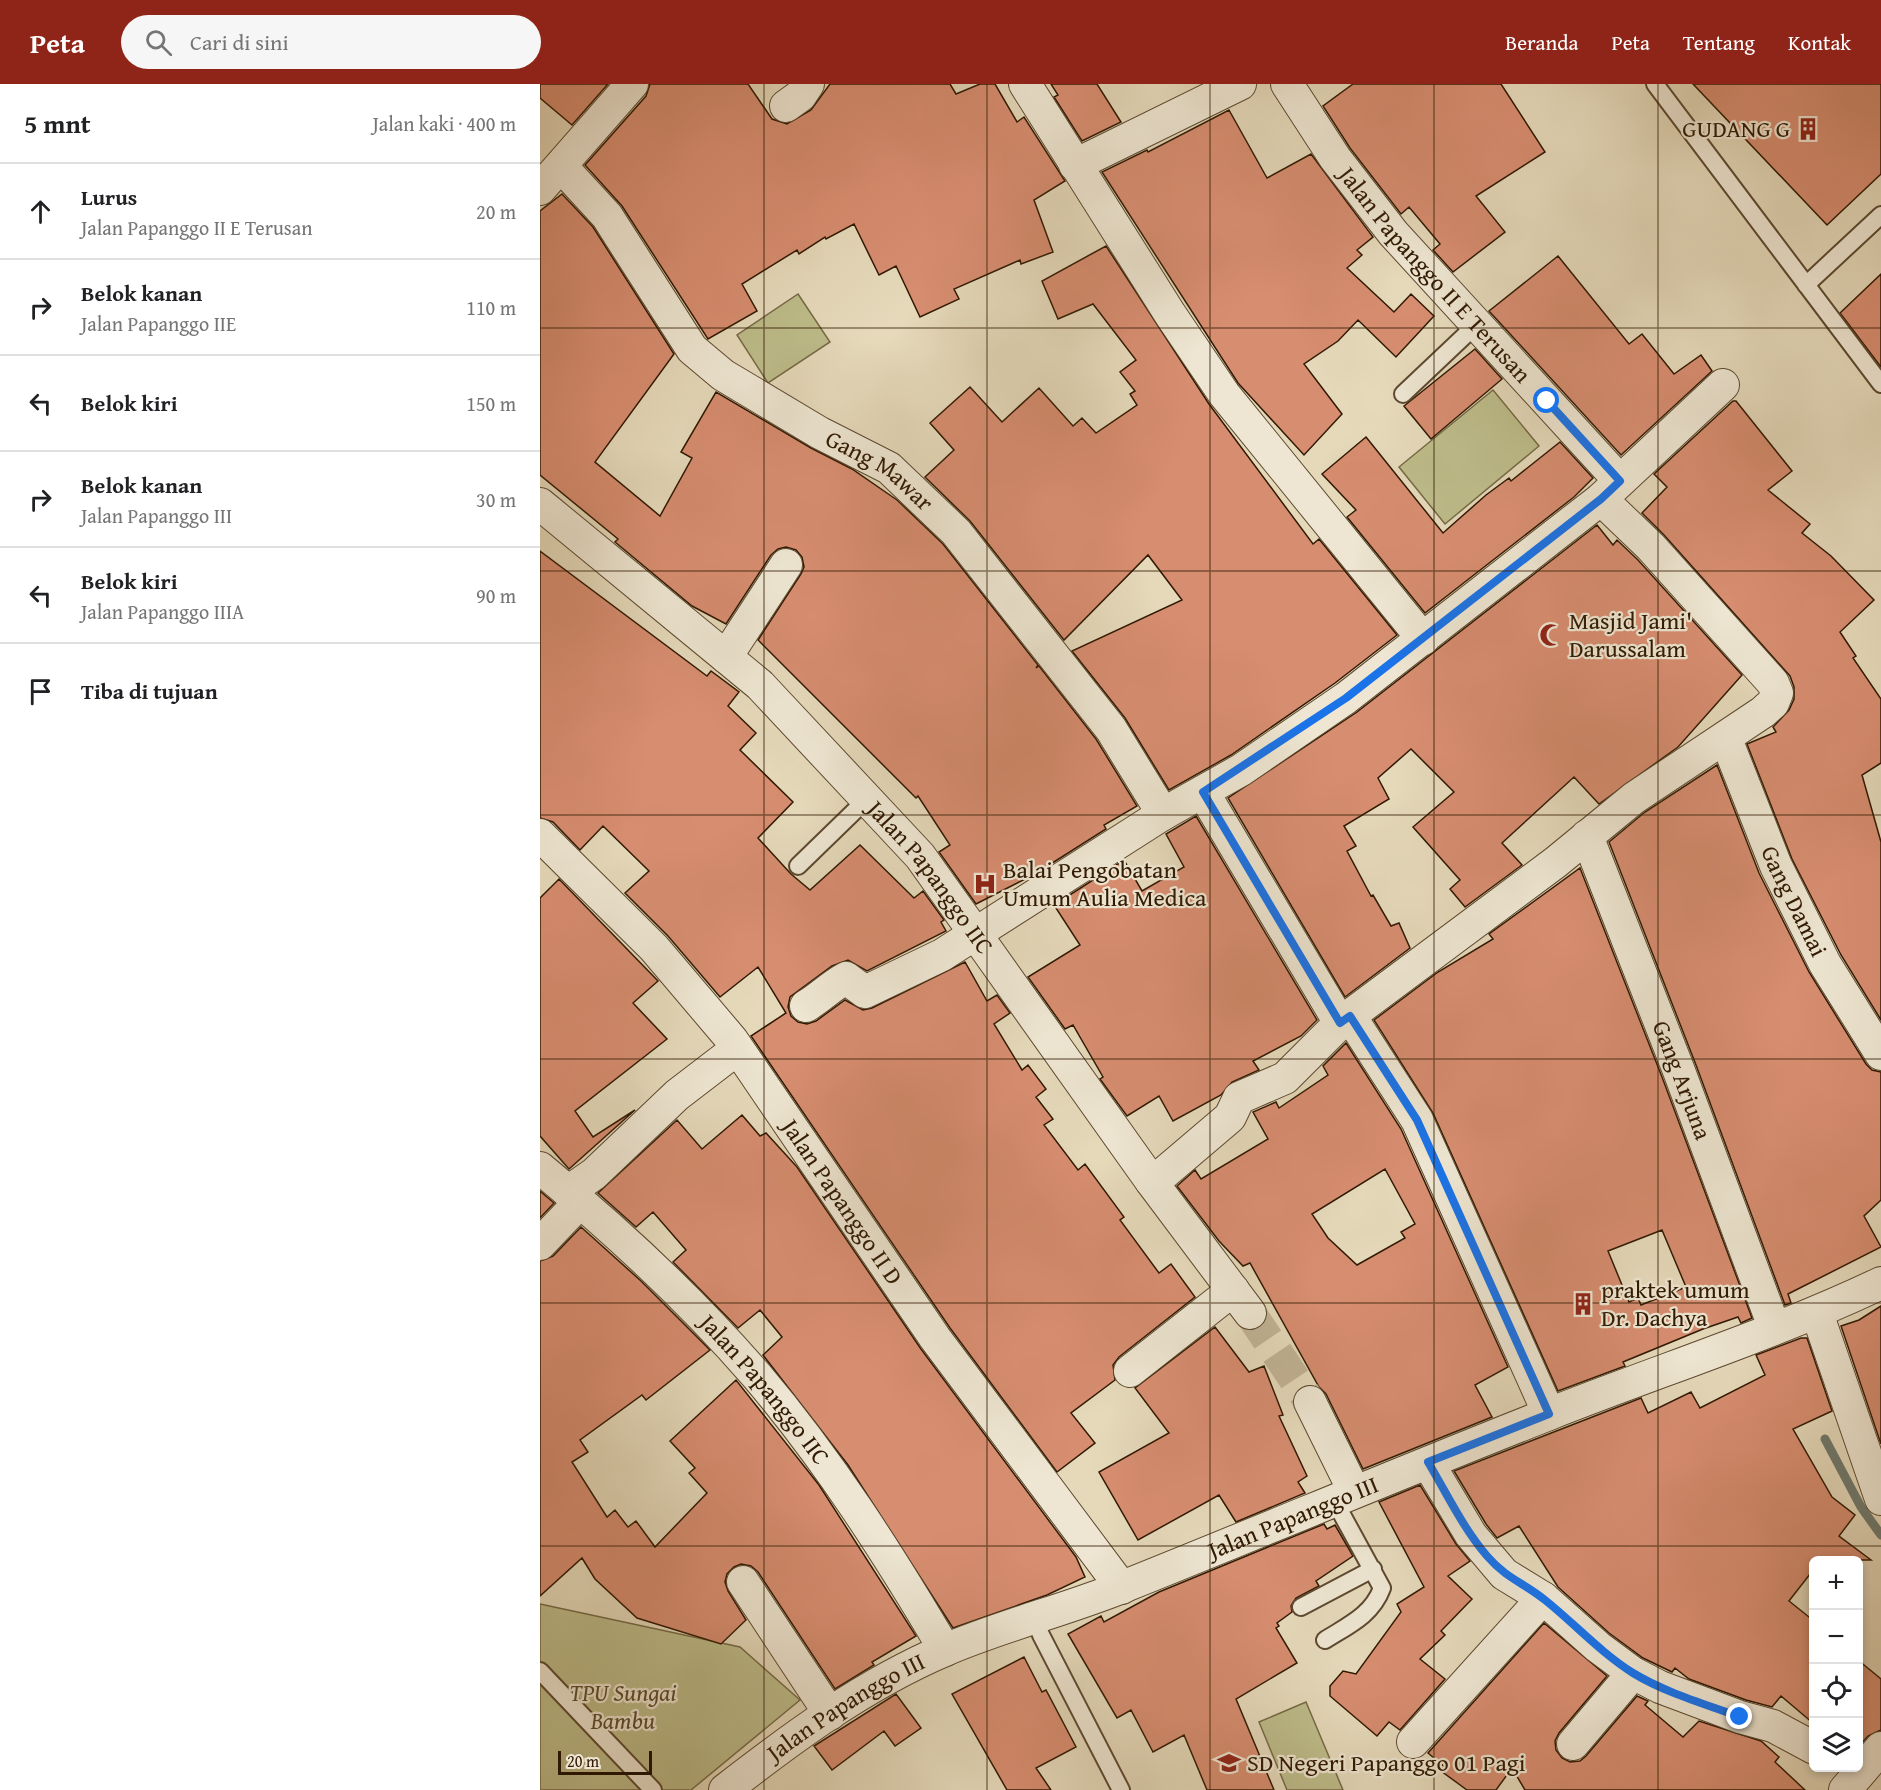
<!DOCTYPE html>
<html lang="id">
<meta charset="utf-8">
<style>
:root{--surface:#fff;--page:#f6f6f6;--text:#202124;--muted:#757577;--line:#e0e0e0;--accent:#8f2418}
body{margin:0;font-family:"Gentium Book Plus",serif;background:var(--page);color:var(--text)}
.controls{position:absolute;right:18px;bottom:18px;display:grid;overflow:hidden;border-radius:9px;box-shadow:0 3px 9px #0003}
.controls button{width:54px;height:54px;display:grid;place-items:center;padding:0;border:0;border-bottom:2px solid var(--line);background:var(--surface);color:var(--text);font:30px sans-serif}
.scale{position:absolute;left:18px;bottom:15px;width:94px;box-sizing:border-box;padding-left:6px;border:3px solid #301902;border-top:0;font-size:16px;line-height:21px;white-space:nowrap;color:#301902;-webkit-text-stroke:4px #eee6d2;paint-order:stroke}
.stop{position:absolute;width:18px;height:18px;margin:-14px;border:4px solid #1a73e8;border-radius:50%;background:#fff}
.stop.end{background:#1a73e8;border-color:#fff;box-shadow:0 2px 6px #0008}
.list{margin:0;padding:0;list-style:none}
h2{display:flex;justify-content:space-between;align-items:center;height:78px;margin:0;padding:0 24px;font-size:26px}
h2 small{font-size:20px;font-weight:400;color:var(--muted)}
.list li{display:grid;grid-template-columns:39px 1fr auto;gap:18px;align-items:center;box-sizing:border-box;height:96px;padding:0 24px;border-top:2px solid var(--line)}
.list b{display:block;font-size:22px;white-space:nowrap}
.list p{margin:0;font-size:20px;white-space:nowrap;color:var(--muted)}
.list em{font-size:20px;font-style:normal;color:var(--muted)}
.icon{flex:none;width:33px;height:33px;fill:none;stroke:currentColor;stroke-width:2;stroke-linecap:round;stroke-linejoin:round}
.map{position:relative;flex:none;width:1341px;height:1706px;overflow:hidden}
header{display:flex;align-items:center;gap:36px;box-sizing:border-box;height:84px;padding:0 30px;background:var(--accent);color:#fff}
header strong{font-size:28px}
nav{display:flex;gap:33px;margin-inline-start:auto;font-size:21px}
.search{width:420px;height:54px;background:var(--page);display:flex;align-items:center;gap:15px;box-sizing:border-box;padding:0 21px;border-radius:33px;color:var(--muted);font-size:22px}
main{display:flex}
aside{flex:1;background:var(--surface)}
.map>svg:first-child{display:block}
.green{fill:#bdbc8a;stroke:#766a46;stroke-width:1.5}
.lines{fill:none;stroke-linecap:round;stroke-linejoin:round}
.stream{stroke:#6e796e;stroke-width:9}
.building{fill:#d78d70;stroke:#301902;stroke-width:1.5;fill-rule:evenodd}
.street-tunnel{stroke:#c1b395;stroke-width:32;stroke-dasharray:32 16;stroke-linecap:butt}
.lane-casing{stroke:#5d4930;stroke-width:20}
.street-casing{stroke:#5d4930;stroke-width:34}
.lane{stroke:#eee6d2;stroke-width:16}
.street{stroke:#eee6d2;stroke-width:32}
.route{stroke:#1a73e8;stroke-width:8}
.grid{fill:none;stroke:#301902;stroke-width:1.5;stroke-opacity:0.55}
.labels{text-anchor:middle;stroke-width:4.5;stroke-linejoin:round;paint-order:stroke}
.poi-label{font-size:24px;fill:#301902;stroke:#eee6d2;text-anchor:start}
.street-label{font-size:24px;fill:#301902;stroke:#eee6d2}
.park-label{font-size:24px;font-style:italic;fill:#5a4a2b;stroke:#eee6d2}
</style>
<header>
<strong>Peta</strong>
<div class="search"><svg class="icon" aria-label="search" viewBox="0 0 24 24"><circle cx="10" cy="10" r="6"/><path d="M15 15l6 6"/></svg>Cari di sini</div>
<nav><a>Beranda</a><a>Peta</a><a>Tentang</a><a>Kontak</a></nav>
</header>
<main>
<aside>
<h2>5 mnt<small>Jalan kaki · 400 m</small></h2>
<ul class="list">
<li><svg class="icon" aria-label="ahead" viewBox="0 0 24 24"><path d="M12 20V5M6 11l6-6 6 6"/></svg><div><b>Lurus</b><p>Jalan Papanggo II E Terusan</p></div><em>20 m</em></li>
<li><svg class="icon" aria-label="right" viewBox="0 0 24 24"><path d="M7 20v-9h11M14 6l5 5-5 5"/></svg><div><b>Belok kanan</b><p>Jalan Papanggo IIE</p></div><em>110 m</em></li>
<li><svg class="icon" aria-label="left" viewBox="0 0 24 24"><path d="M17 20v-9H6M10 6l-5 5 5 5"/></svg><div><b>Belok kiri</b></div><em>150 m</em></li>
<li><svg class="icon" aria-label="right" viewBox="0 0 24 24"><path d="M7 20v-9h11M14 6l5 5-5 5"/></svg><div><b>Belok kanan</b><p>Jalan Papanggo III</p></div><em>30 m</em></li>
<li><svg class="icon" aria-label="left" viewBox="0 0 24 24"><path d="M17 20v-9H6M10 6l-5 5 5 5"/></svg><div><b>Belok kiri</b><p>Jalan Papanggo IIIA</p></div><em>90 m</em></li>
<li><svg class="icon" aria-label="arrive" viewBox="0 0 24 24"><path d="M6 21V4h12l-3 4 3 4H6"/></svg><div><b>Tiba di tujuan</b></div></li>
</ul>
</aside>
<div class="map">
<svg width="1341" height="1706" viewBox="0 0 1341 1706">
<rect width="100%" height="100%" fill="#e5d9ba"/>
<filter id="stains"><feTurbulence type="fractalNoise" baseFrequency=".00333" numOctaves="4"/><feColorMatrix values="0 0 0 0 .2 0 0 0 0 .09 0 0 0 0 .02 0 0 0 .5 -.17"/></filter>
<radialGradient id="worn" r=".72"><stop offset=".6" stop-color="#630" stop-opacity="0"/><stop offset="1" stop-color="#630" stop-opacity=".3"/></radialGradient>
<path class="green" d="M258 210 290 258 228 299 197 251Z
M953 306 999 362 905 440 859 383Z
M0 1520 200 1563 260 1616 151 1706H0Z
M766 1618 803 1706H747L719 1638Z"/>
<g class="lines">
<path class="stream" d="M1285 1355 1321 1423 1341 1451"/>
</g>
<path class="building" d="M0 0H68L32 41 0 14Z
M110 0H208L232 35 247 40 271 26 290 0H410L416 10 440 0H455L477 38 484 33 525 97 494 116 513 168 481 180 480 176 414 205 419 215 380 233 356 182 339 191 314 140 286 155 285 153 259 170 257 166 202 200 217 227 168 255 82 122 45 81 106 12Z
M511 0H557L581 38 542 57 514 13 518 11Z
M813 0H961L1005 68 936 112 965 148 913 188 893 166 900 160 869 123 861 130 810 64 783 22Z
M1153 0H1341V90L1287 141Z
M689 26 727 94 771 70 833 153 817 166 822 171 807 184 854 228 871 210 894 232 856 273 818 236 798 257 764 280 802 330 764 371 698 299 562 88 607 66 608 68Z
M22 110 53 143 134 270 55 378 120 432 152 374 141 368 176 308 271 364 312 385 357 416 403 460 498 581 496 584 499 582 556 655 597 722 564 741 566 745 495 790 436 820 399 768 410 761 378 712 376 714 218 556 261 490 264 483 262 473 256 466 246 463 238 465 231 471 186 540 152 522 75 458 78 455 0 391V127Z
M566 162 669 320 773 460 779 455 857 551 795 599 691 671 629 706 585 634 532 567 642 516 608 471 524 556 430 437 385 393 414 366 390 339 430 303 462 338 499 304 533 342 542 334 556 349 597 321 590 310 595 307 580 288 596 276 553 220 518 235 502 197Z
M1018 172 1089 260 1102 250 1134 290 1161 271 1172 287 1081 371 949 227Z
M1341 190V283L1300 229Z
M935 265 962 295 891 355 864 322Z
M1193 317H1196L1252 387 1228 406 1270 440 1262 449 1291 472 1334 516 1300 548 1316 572 1313 574 1341 615V679L1322 691 1341 758V936L1301 871 1252 775 1207 660 1236 648 1233 643 1249 626 1254 615V603L1250 592 1124 451 1102 429 1127 403 1114 390Z
M826 353 903 449 946 411 969 394 971 397 1020 358 1053 394 1034 413 885 529 807 433 816 426 782 390Z
M1057 441 1073 461 1077 456 1098 476 1202 591 1138 663 1059 720 1034 693 962 759 982 781 925 823 910 805 920 796 873 743 914 708 871 665 838 694 849 715 804 742 816 762 807 767 831 812 833 811 851 842 859 839 870 864 805 913 688 714 817 628Z
M0 467 167 592 171 587 199 608 188 622 216 649 200 666 253 718 218 754 251 790 270 806 320 761 374 814 383 807 404 836 401 838 406 847 327 887 308 876 292 882 250 913 248 923 251 932 258 938 267 940 276 937 305 916 323 926 332 924 425 878 447 917 457 911 470 929 454 940 482 986 488 981 506 1005 496 1013 513 1035 504 1041 538 1086 545 1080 584 1133 580 1136 619 1189 631 1180 655 1213 579 1273 573 1281 575 1296 531 1329 555 1359 517 1388 410 1244 211 952 246 929 218 883 180 913 128 852 85 809 109 787 63 742 40 766 13 738 0 734Z
M1177 681 1219 789 1269 888 1326 980 1332 986 1341 988V1116L1324 1132 1341 1163 1248 1210 1251 1219 1245 1221 1156 981 1069 758 1105 728Z
M656 732 777 936 761 952 713 977 719 986 692 998 681 1011 633 1037 619 1012 587 1032 560 995 563 993 533 941 525 945 488 893 540 861 514 821 584 776 602 807 644 783 626 750Z
M1040 784 1122 993 1212 1234 1201 1239 1198 1233 1163 1245 1083 1278 1085 1282 1018 1307 893 1029 834 936 898 888 953 855 949 850ZM1122 1146 1146 1203 1101 1221 1098 1214 1089 1218 1068 1167Z
M19 795 118 897 93 919 127 955 35 1027 53 1053 95 1026 29 1085 0 1052V814Z
M806 959 861 1045 968 1283 935 1301 952 1333 823 1385 786 1310 779 1303 710 1179 703 1182 679 1157 637 1102 655 1086 661 1095 728 1055 713 1028 736 1018 739 1024 788 991 783 982ZM845 1085 875 1140 861 1148 865 1154 817 1181 788 1154 772 1130Z
M202 1031 220 1052 226 1049 257 1083 381 1265 536 1473 545 1493 507 1511 413 1544 308 1381 223 1271 242 1253 220 1226 198 1244 133 1178 146 1166 113 1128 96 1143 58 1109 137 1036 162 1065Z
M0 1107 14 1119 0 1134Z
M41 1143 101 1197 170 1266 106 1316 102 1311 40 1356 48 1368 32 1378 67 1433 75 1426 88 1443 96 1437 115 1463 167 1409 149 1389 155 1384 130 1357 196 1296 279 1401 376 1552 332 1578 334 1581 295 1605 218 1488 211 1482 201 1480 194 1483 187 1490 185 1498 188 1507 206 1536 181 1560 97 1534 55 1495 42 1474 0 1512V1177L13 1172Z
M1341 1222V1360L1301 1242 1319 1236Z
M675 1243 709 1288 724 1282 743 1331 739 1332 767 1392 758 1398 765 1409 696 1438 679 1411 598 1456 559 1388 629 1349 595 1304Z
M1261 1254H1267L1292 1327 1253 1345 1292 1413 1315 1431 1299 1452 1331 1476H1274V1485L1249 1517 1274 1537V1640L1241 1612 1232 1623 1206 1616 1149 1595 1135 1584 1132 1588 1103 1574 1069 1549 1018 1503 979 1442 957 1454 946 1440 914 1387 1101 1314 1108 1329 1151 1308 1160 1324 1225 1291 1216 1271Z
M880 1401 916 1460 930 1477 908 1492 932 1515 901 1547 905 1551 880 1575 905 1595 860 1646 849 1638 837 1652 790 1612V1602L803 1587 816 1590 861 1528 857 1520 884 1503 839 1418Z
M784 1440 787 1445 795 1441 813 1472 776 1497 779 1502 756 1514 751 1522 752 1528 737 1539 739 1542 736 1544 757 1579 696 1615 734 1706H667L644 1651 613 1668 591 1626 577 1634 528 1550 561 1532 564 1538 619 1508Z
M1004 1539 1067 1592 1019 1649 1015 1657 1016 1666 1022 1674 1030 1678 1040 1677 1046 1672 1097 1612 1108 1617 1105 1621 1143 1653 1159 1637 1221 1657 1239 1673 1235 1678 1265 1706H985L972 1684 956 1706H927L901 1687 907 1685 888 1669Z
M484 1573 502 1608 506 1606 536 1663 496 1684 511 1706H467L412 1610Z
M1318 1576 1341 1595V1646L1328 1652 1318 1663Z
M356 1610 381 1644 355 1662 344 1647 292 1686 274 1662Z"/>
<g class="lines">
<path class="street-tunnel" d="M710 1229 770 1318"/>
<g class="lane-casing">
<path id="lane" d="M1115 0 1341 300
M1266 201 1341 131
M863 310 937 240
M258 782 328 714
M761 1523 833 1485
M495 1535 501 1551 581 1706
M785 1556C809 1541 832 1531 842 1504L794 1416
M0 1587 113 1706"/>
</g>
<g class="street-casing">
<g id="street">
<path d="M485 0 630 230 684 310 883 555"/>
<path id="s1" d="M747 0 795 74 853 149 1080 397"/>
<path d="M246 22 260 12 268 0"/>
<path d="M535 81 700 0"/>
<path id="s2" d="M21 82 67 132 152 265 183 291 280 349 349 384 416 448 571 645 623 730"/>
<path d="M0 105 92 0"/>
<path id="s3" d="M0 420 220 601 380 772 611 1097 710 1229"/>
<path d="M186 573 246 481"/>
<path id="s4" d="M1186 655 1236 782 1285 880 1341 970"/>
<path d="M663 708 800 939"/>
<path id="s5" d="M0 751 114 864 192 956 395 1254 582 1504"/>
<path id="s6" d="M1047 752 1139 987 1234 1243"/>
<path d="M266 922C281 913 291 902 306 894L325 908 402 871 623 730 701 686 806 614 1061 415 1183 301"/>
<path d="M810 932 877 1036 1009 1330"/>
<path id="s7" d="M0 1084C78 1148 151 1216 217 1292 289 1377 349 1471 405 1566"/>
<path d="M611 1097 623 1090 690 1033 699 1014 745 994 800 939 1016 778 1094 714 1223 628 1233 619 1237 609 1233 599 1111 463 1061 415"/>
<path d="M28 1108 54 1090 137 1011 197 965"/>
<path d="M0 1160 40 1118"/>
<path d="M1277 1229 1341 1415"/>
<path d="M590 1287 693 1206"/>
<path d="M770 1318 814 1407"/>
<path d="M888 1379 931 1451 964 1490 1003 1514 1058 1563 1093 1589 1120 1603 1200 1633 1233 1642 1274 1664"/>
<path d="M203 1498 290 1630"/>
<path d="M873 1658 1003 1514"/>
<path d="M1033 1660 1093 1589"/>
<path id="s8" d="M185 1706C253 1653 325 1600 405 1566 463 1541 526 1526 585 1502 727 1445 867 1386 1009 1330 1120 1286 1234 1250 1341 1199"/>
<path d="M1305 1706 1341 1664"/>
</g>
</g>
<use href="#lane" class="lane"/>
<use href="#street" class="street"/>
</g>
<g class="lines">
<path class="route" d="M1007 317 1080 397 1061 415 806 614 663 708 800 939 810 932 877 1036 1009 1330 888 1378C907 1410 923 1444 947 1472 968 1496 983 1498 1005 1516 1035 1540 1061 1569 1093 1589 1126 1609 1165 1620 1200 1633"/>
</g>
<path class="grid" d="M224 0V1706M447 0V1706M670 0V1706M894 0V1706M1118 0V1706M0 244H1341M0 487H1341M0 731H1341M0 975H1341M0 1219H1341M0 1462H1341"/>
<defs>
<g id="building-bare" transform="scale(1.8)"><path d="M-4-6H4V6H1V3H-1V6H-4ZM-2.5-4.3h1.7v1.8h-1.7ZM.8-4.3h1.7v1.8H.8ZM-2.5-1h1.7V.8h-1.7ZM.8-1h1.7V.8H.8Z" fill="#8f2418" stroke="#eee6d2" stroke-width="2.5" paint-order="stroke"/></g>
<g id="mosque-bare" transform="scale(1.8)"><path d="M3.5-4.9A6 6 0 1 0 3.5 4.9A5 5 0 1 1 3.5-4.9Z" fill="#8f2418" stroke="#eee6d2" stroke-width="2.5" paint-order="stroke"/></g>
<g id="hospital-bare" transform="scale(1.8)"><path d="M-5-5h3v3.5h4V-5h3V5h-3V1.5h-4V5h-3Z" fill="#8f2418" stroke="#eee6d2" stroke-width="2.5" paint-order="stroke"/></g>
<g id="school-bare" transform="scale(1.8)"><path d="M0-5L7-2L0 1L-7-2ZM-4 1L0 2.5L4 1V4Q0 6-4 4Z" fill="#8f2418" stroke="#eee6d2" stroke-width="2.5" paint-order="stroke"/></g>
</defs>
<g fill-rule="evenodd">
<use href="#building-bare" x="1268" y="45"/>
<use href="#mosque-bare" x="1011" y="551"/>
<use href="#hospital-bare" x="445" y="800"/>
<use href="#building-bare" x="1043" y="1220"/>
<use href="#school-bare" x="689" y="1679"/>
</g>
<g class="labels">
<g class="poi-label">
<text x="1250" y="53" text-anchor="end">GUDANG G</text>
<text x="1029" y="545">Masjid Jami'<tspan x="1029" dy="28">Darussalam</tspan></text>
<text x="463" y="794">Balai Pengobatan<tspan x="463" dy="28">Umum Aulia Medica</tspan></text>
<text x="1061" y="1214">praktek umum<tspan x="1061" dy="28">Dr. Dachya</tspan></text>
<text x="707" y="1687">SD Negeri Papanggo 01 Pagi</text>
</g>
<g class="street-label">
<text dy="8" stroke="none"><textPath href="#s1" startOffset="242">Jalan Papanggo II E Terusan</textPath></text>
<text dy="8" stroke="none"><textPath href="#s2" startOffset="450">Gang Mawar</textPath></text>
<text dy="8" stroke="none"><textPath href="#s3" startOffset="542">Jalan Papanggo IIC</textPath></text>
<text dy="8" stroke="none"><textPath href="#s4" startOffset="176">Gang Damai</textPath></text>
<text dy="8" stroke="none"><textPath href="#s6" startOffset="262">Gang Arjuna</textPath></text>
<text dy="8" stroke="none"><textPath href="#s5" startOffset="477">Jalan Papanggo II D</textPath></text>
<text dy="8" stroke="none"><textPath href="#s7" startOffset="316">Jalan Papanggo IIC</textPath></text>
<text dy="8" stroke="none"><textPath href="#s8" startOffset="634">Jalan Papanggo III</textPath></text>
<text dy="8" stroke="none"><textPath href="#s8" startOffset="147">Jalan Papanggo III</textPath></text>
</g>
<g class="park-label">
<text x="83" y="1617">TPU Sungai<tspan x="83" dy="28">Bambu</tspan></text>
</g>
</g>
<rect width="100%" height="100%" filter="url(#stains)"/>
<rect width="100%" height="100%" fill="url(#worn)"/>
</svg>
<div class="controls">
<button>+</button>
<button>−</button>
<button><svg class="icon" aria-label="locate" viewBox="0 0 24 24"><circle cx="12" cy="12" r="6"/><path d="M12 2v4M12 18v4M2 12h4M18 12h4"/></svg></button>
<button><svg class="icon" aria-label="layers" viewBox="0 0 24 24"><path d="M12 4l9 5-9 5-9-5zM3 14l9 5 9-5"/></svg></button>
</div>
<div class="scale">20 m</div>
<div class="stop" style="left:1007px;top:317px"></div>
<div class="stop end" style="left:1200px;top:1633px"></div>
</div>
</main>
